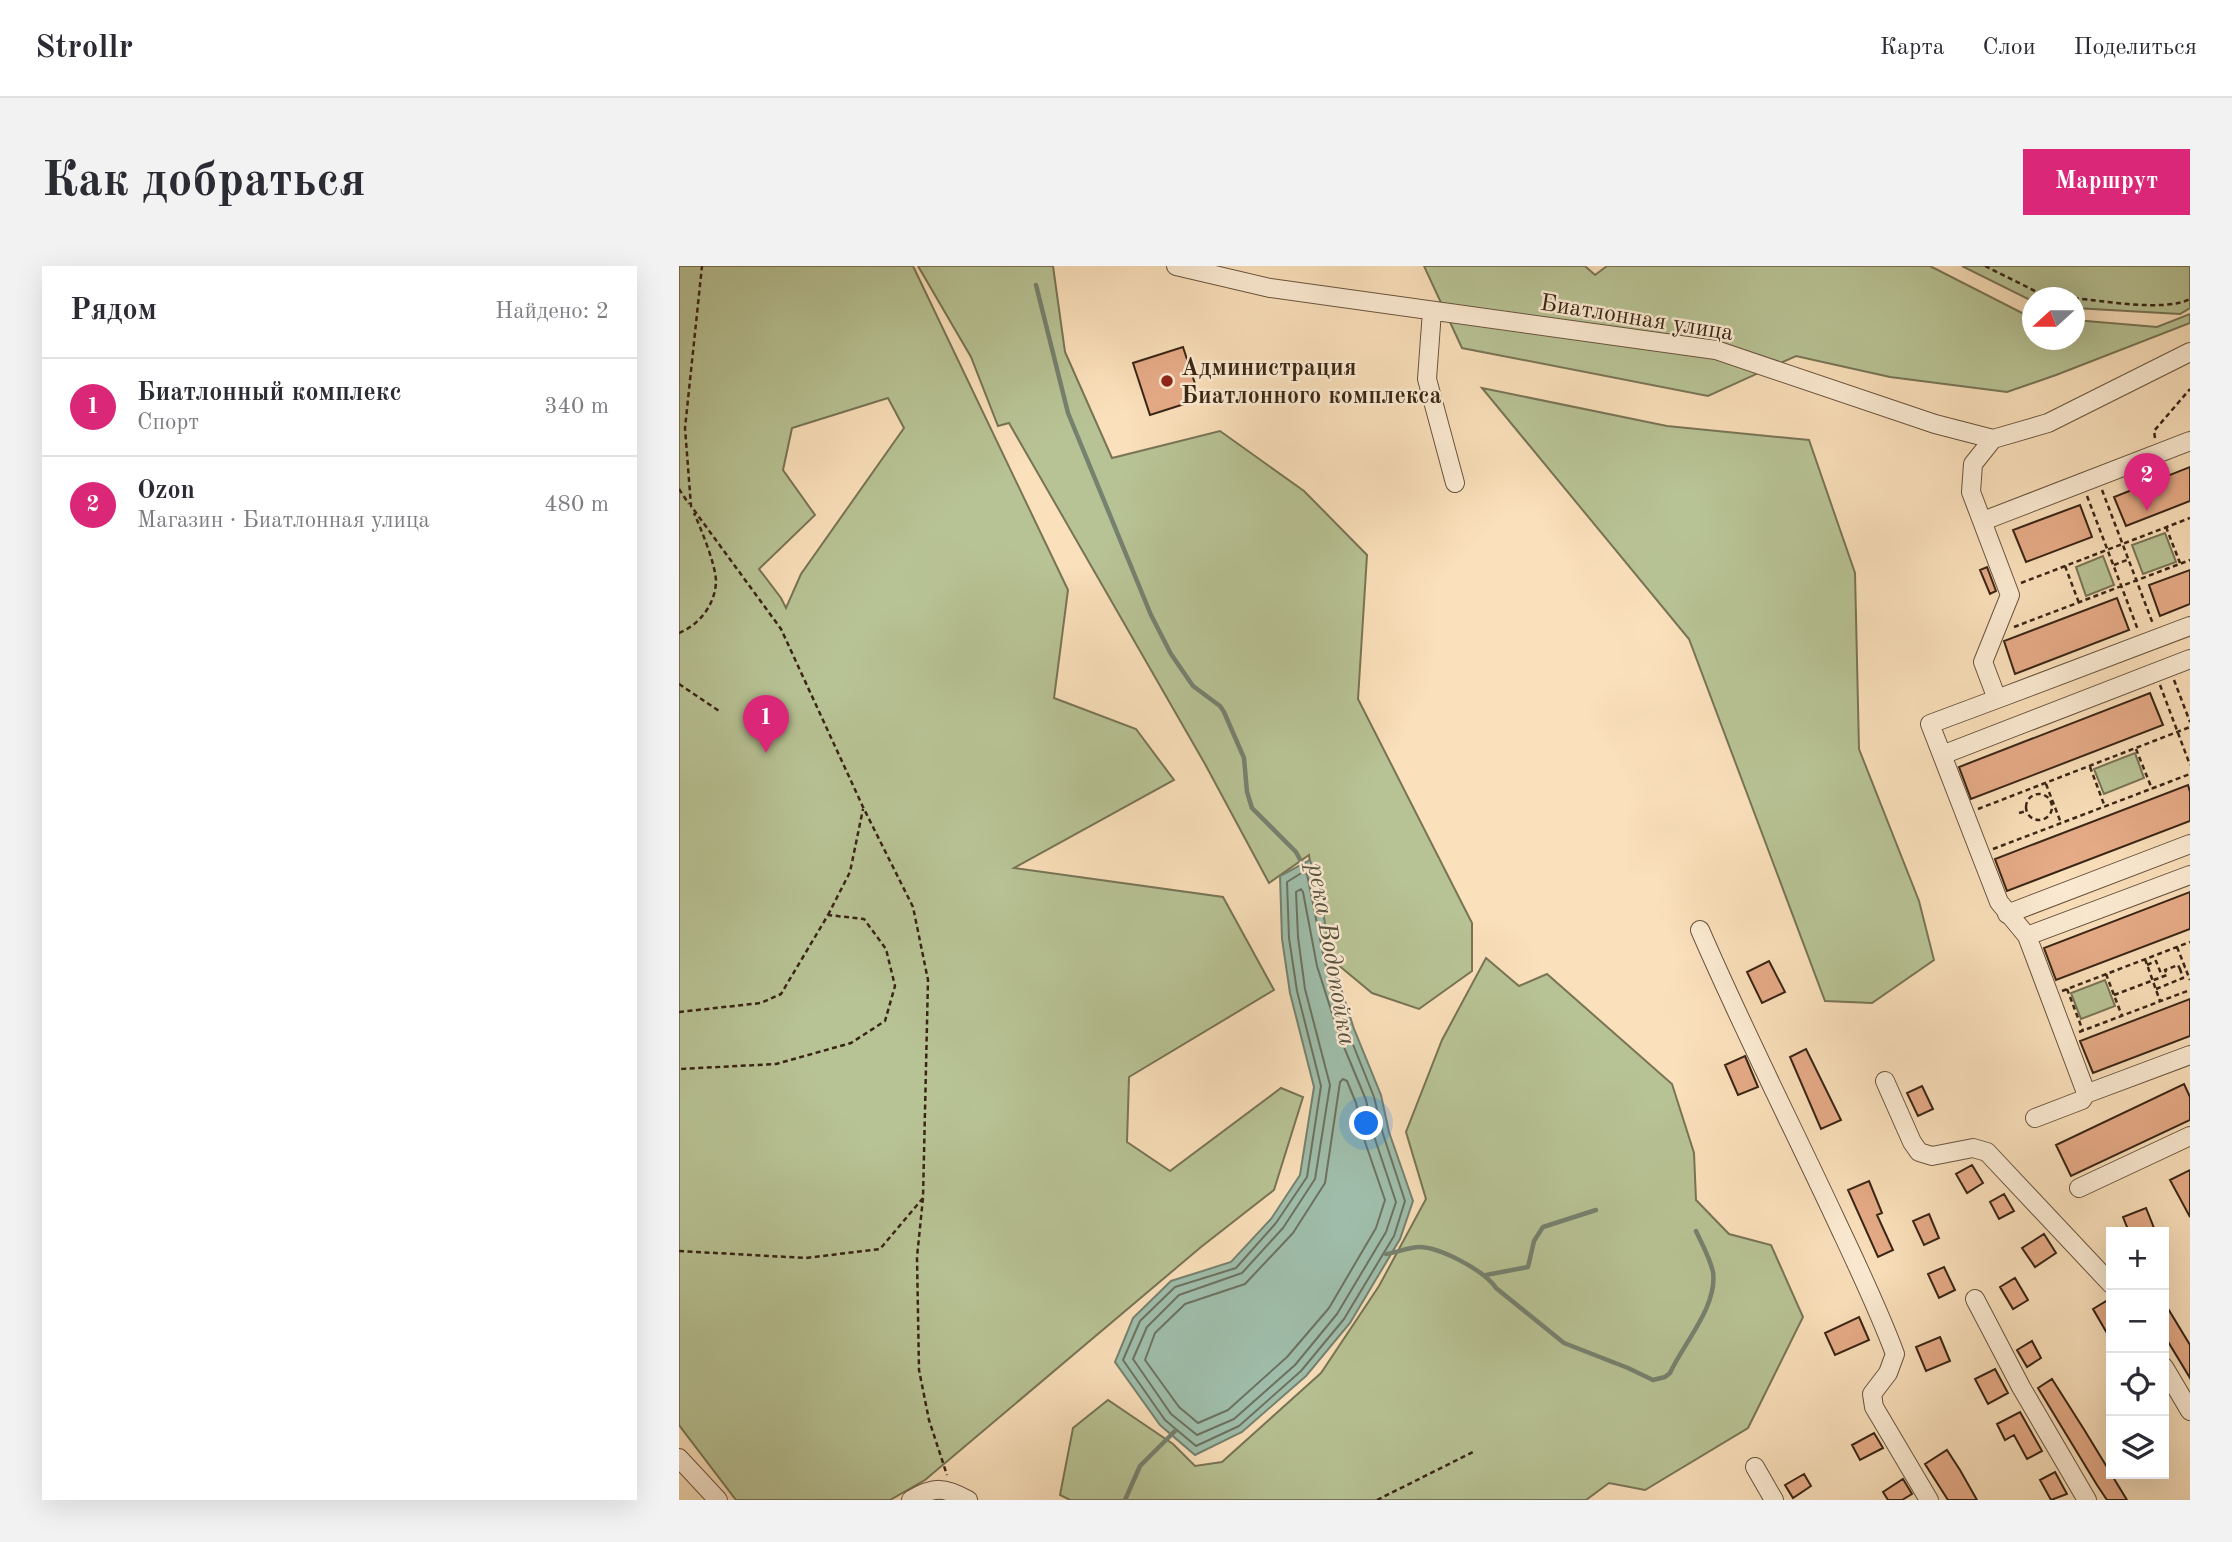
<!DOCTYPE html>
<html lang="ru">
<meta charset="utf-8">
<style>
:root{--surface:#fff;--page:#f2f2f3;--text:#2b2b33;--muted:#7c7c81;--line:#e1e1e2;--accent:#db2777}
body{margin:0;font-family:"Old Standard TT",serif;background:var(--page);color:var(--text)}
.controls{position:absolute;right:21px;bottom:21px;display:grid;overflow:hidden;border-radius:0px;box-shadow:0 7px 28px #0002}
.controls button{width:63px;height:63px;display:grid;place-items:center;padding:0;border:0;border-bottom:2px solid var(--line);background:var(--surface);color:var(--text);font:35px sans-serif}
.compass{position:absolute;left:1343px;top:21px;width:63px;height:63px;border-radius:50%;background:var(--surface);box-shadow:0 7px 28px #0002;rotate:249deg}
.you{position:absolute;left:688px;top:858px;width:24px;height:24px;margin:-18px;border:5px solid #fff;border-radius:50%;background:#1a73e8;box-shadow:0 0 0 10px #1a73e833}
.badge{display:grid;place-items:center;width:46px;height:46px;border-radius:50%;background:var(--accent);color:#fff;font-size:23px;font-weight:700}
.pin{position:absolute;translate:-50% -58px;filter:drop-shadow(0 2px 4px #0008)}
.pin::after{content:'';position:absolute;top:37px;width:24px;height:21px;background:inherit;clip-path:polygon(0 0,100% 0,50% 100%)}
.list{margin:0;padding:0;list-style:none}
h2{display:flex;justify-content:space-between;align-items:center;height:91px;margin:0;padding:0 28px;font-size:30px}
h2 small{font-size:23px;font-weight:400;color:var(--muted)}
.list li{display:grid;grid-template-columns:46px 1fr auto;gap:21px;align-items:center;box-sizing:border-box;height:98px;padding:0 28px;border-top:2px solid var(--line)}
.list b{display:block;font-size:26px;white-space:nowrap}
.list p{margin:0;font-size:23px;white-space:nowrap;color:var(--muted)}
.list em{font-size:23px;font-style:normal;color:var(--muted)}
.icon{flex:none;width:38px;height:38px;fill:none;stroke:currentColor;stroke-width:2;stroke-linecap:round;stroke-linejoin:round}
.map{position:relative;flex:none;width:1511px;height:1234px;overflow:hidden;border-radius:0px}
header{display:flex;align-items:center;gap:42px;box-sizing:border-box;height:98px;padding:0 35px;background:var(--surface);border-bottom:2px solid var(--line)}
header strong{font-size:33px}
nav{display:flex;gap:38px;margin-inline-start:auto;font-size:24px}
.intro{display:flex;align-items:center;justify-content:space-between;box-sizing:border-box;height:168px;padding:0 42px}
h1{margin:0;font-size:49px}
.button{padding:18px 32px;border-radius:0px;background:var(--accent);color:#fff;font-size:24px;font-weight:700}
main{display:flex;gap:42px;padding:0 42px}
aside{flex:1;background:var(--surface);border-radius:0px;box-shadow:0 7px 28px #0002}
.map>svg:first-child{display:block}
.green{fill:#b8c395;stroke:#787455;stroke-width:2;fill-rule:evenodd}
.water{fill:#9fbeab;stroke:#76816f;stroke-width:2}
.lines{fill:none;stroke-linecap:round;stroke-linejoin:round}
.shore{stroke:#6c7260;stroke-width:2}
.stream{stroke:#76816f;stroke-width:4.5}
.building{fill:#e6ab87;stroke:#392515;stroke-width:2}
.minor-casing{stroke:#69543e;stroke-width:20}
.path{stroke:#392515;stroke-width:2.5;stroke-dasharray:5 3.5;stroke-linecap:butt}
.minor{stroke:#fcebd3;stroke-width:18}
.poi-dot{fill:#8f2418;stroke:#fcebd3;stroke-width:2.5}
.labels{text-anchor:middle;stroke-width:5;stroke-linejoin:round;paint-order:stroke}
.street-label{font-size:24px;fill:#392515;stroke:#fcebd3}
.poi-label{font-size:24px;font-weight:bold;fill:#392515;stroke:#fcebd3;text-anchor:start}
.water-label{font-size:26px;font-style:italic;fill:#585342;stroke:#fcebd3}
</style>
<header>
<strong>Strollr</strong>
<nav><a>Карта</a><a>Слои</a><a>Поделиться</a></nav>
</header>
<div class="intro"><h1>Как добраться</h1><a class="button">Маршрут</a></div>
<main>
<aside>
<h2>Рядом<small>Найдено: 2</small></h2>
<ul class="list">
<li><span class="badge">1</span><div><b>Биатлонный комплекс</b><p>Спорт</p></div><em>340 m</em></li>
<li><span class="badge">2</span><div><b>Ozon</b><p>Магазин · Биатлонная улица</p></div><em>480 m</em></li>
</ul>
</aside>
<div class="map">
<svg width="1511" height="1234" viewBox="0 0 1511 1234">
<rect width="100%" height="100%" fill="#fae0bb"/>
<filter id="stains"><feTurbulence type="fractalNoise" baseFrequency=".00286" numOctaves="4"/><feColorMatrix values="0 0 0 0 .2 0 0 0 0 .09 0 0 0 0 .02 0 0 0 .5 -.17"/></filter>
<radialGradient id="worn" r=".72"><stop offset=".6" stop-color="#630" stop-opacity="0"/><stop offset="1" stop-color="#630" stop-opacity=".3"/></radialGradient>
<path class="green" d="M0 0H234L389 324 375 432 457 463 495 514 335 602 544 631 595 724 450 811 448 876 491 905 602 822 624 831 595 924 522 981 246 1214 211 1234H57L0 1159ZM209 132 225 162 122 308 107 342 102 332 80 303 136 249 104 204 113 162Z
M239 0H374L386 86 433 192 541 165 625 225 688 289 679 433 793 657V705L740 743 693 727 652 693 638 652 630 589 590 617 526 498 330 157 319 160 292 91Z
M745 0H906L916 9 928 0H1251L1347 49 1353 50V74H1395L1396 54 1478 61 1511 48V57L1377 109 1328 126 1211 111 1117 90 1029 130 783 82Z
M1283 0H1511V42L1501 48 1396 42 1395 32H1353V35Z
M803 122 988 160 1130 174 1176 307 1180 483 1240 635 1255 694 1193 737 1146 735 1010 373Z
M1486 267 1497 296 1464 308 1453 279Z
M1424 290 1435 319 1407 330 1397 301Z
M1456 487 1465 512 1425 528 1415 503Z
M807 692 840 720 868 708 993 818 1015 887 1017 934 1050 968 1092 979 1124 1051 1069 1162 966 1224 930 1217 907 1234H391L381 1229 394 1162 429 1134 494 1178 516 1200 543 1196 642 1107 700 1020 747 933 727 866 763 774Z
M1426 714 1436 740 1402 753 1392 727Z"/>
<path class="water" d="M631 594 639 619 653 695 675 763 702 829 710 866 734 935 721 973 671 1057 627 1110 563 1166 516 1189 481 1159 436 1096 454 1052 492 1015 552 996 592 953 621 909 635 821 611 727 603 673 601 610Z"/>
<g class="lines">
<path class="shore" d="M624 606 628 608 646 697 669 766 695 831 704 868 726 935 715 970 665 1053 622 1105 560 1160 517 1180 486 1154 444 1094 461 1055 496 1021 557 1002 597 957 628 911 642 820 618 725 610 672 608 616Z
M622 623 624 626 638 700 660 769 687 834 695 870 717 936 707 966 658 1048 616 1099 555 1153 518 1169 492 1148 454 1093 468 1061 500 1029 563 1007 604 962 636 913 651 819 626 723 619 671 617 626Z
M664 813 668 815 677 837 685 873 706 934 697 962 650 1042 608 1091 549 1144 519 1157 500 1141 466 1094 476 1067 506 1038 566 1018 614 967 646 917 661 816Z"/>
<path class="stream" d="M357 19 389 147 472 349 492 388 514 420 541 440 545 446 565 492 568 526 573 542 617 586 625 601
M707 988C717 987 730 981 740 981 761 981 806 1005 817 1022L885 1077 949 1102 974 1114 986 1111 991 1107C1004 1078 1039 1040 1034 1006 1031 992 1023 978 1017 965
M807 1009 849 1001 855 975 864 961 917 944
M446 1234 461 1200 496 1165"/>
</g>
<path class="building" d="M504 81 521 133 471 149 454 97Z
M1511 201V235L1447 260 1435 231Z
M1401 239 1413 271 1347 296 1334 264Z
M1308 301 1317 325 1311 328 1301 304Z
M1511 304V338L1481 350 1470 319Z
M1438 332 1450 364 1336 408 1325 375Z
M1471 427 1484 459 1292 533 1280 501Z
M1509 519 1511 526V555L1328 625 1316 593Z
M1511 626V663L1377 714 1365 682Z
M1090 695 1106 726 1083 737 1068 706Z
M1511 733V770L1414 807 1401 775Z
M1127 783 1162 854 1142 863 1111 791Z
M1066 790 1079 821 1059 829 1046 799Z
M1505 818 1511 831V854L1392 910 1377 879Z
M1243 820 1254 843 1239 850 1228 827Z
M1293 899 1304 917 1288 927 1277 908Z
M1511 904V951L1491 914Z
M1190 915 1203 947 1198 949 1214 984 1199 991 1169 924Z
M1325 928 1335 945 1320 953 1311 936Z
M1467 942 1475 962 1466 966H1450L1444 951Z
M1250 948 1260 972 1245 979 1234 955Z
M1365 968 1377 987 1356 1001 1343 982Z
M1265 1001 1276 1024 1260 1032 1249 1008Z
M1336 1012 1349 1034 1334 1043 1321 1021Z
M1429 1034 1432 1040V1074L1414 1043Z
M1485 1036 1511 1079V1112L1485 1069Z
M1180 1051 1190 1074 1156 1089 1146 1067Z
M1261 1071 1271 1095 1247 1105 1237 1081Z
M1353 1075 1362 1092 1348 1101 1338 1084Z
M1316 1103 1329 1127 1309 1138 1296 1113Z
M1373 1113 1406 1165 1448 1234H1428L1418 1219 1359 1122Z
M1341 1146 1363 1185 1348 1193 1335 1169 1326 1174 1318 1158Z
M1195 1167 1204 1182 1181 1194 1173 1179Z
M1268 1184 1281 1204 1298 1234H1269L1246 1198Z
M1376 1206 1388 1228 1372 1234 1361 1214Z
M1125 1208 1132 1220 1114 1232 1106 1219Z
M1224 1213 1233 1228 1223 1234H1209L1204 1226Z"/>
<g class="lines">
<g class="minor-casing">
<path id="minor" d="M497 0 591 22 1037 84 1256 158 1314 173 1369 157 1511 86
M753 45 748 113 776 217
M1314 173 1294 198 1292 226 1331 329 1304 396 1318 433 1511 360
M1304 255 1511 175
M1318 433 1251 458 1320 636 1348 670 1406 824 1412 826 1511 789
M1263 489 1511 393
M1328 648 1511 578
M1021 664C1063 761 1111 856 1156 952 1177 997 1199 1042 1216 1088L1209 1107 1193 1128 1195 1141 1250 1234
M1348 670 1511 609
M1206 815 1233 876 1240 886 1253 890 1294 882 1308 886 1432 1018
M1356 852 1403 834 1408 826
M1400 922 1511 870
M1296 1033 1342 1121 1408 1234
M1485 1101 1511 1145
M0 1192 39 1234
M1076 1201 1095 1234
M232 1234C255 1220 266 1221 289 1234"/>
</g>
<path class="path" d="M1306 0 1364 29 1391 32
M1395 32C1425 35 1486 46 1511 33
M1476 172 1475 165 1511 123
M0 223 10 238
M1423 224 1474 358
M1408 230 1459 364
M1487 261 1501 297
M1435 299 1448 294
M1386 300 1400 337
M1342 317 1511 252
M1335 361 1511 294
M0 367C20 359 36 339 37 316 37 299 22 263 15 247
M1495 414 1511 456
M0 418 40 445
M1481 419 1511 499
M1457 483 1473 523
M1411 501 1426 541
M1367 518 1382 557
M1347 541a13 13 0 1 1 26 0a13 13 0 1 1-26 0Z
M1299 543 1511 461
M1340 547 1348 545
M1314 583 1511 508
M149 649 171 606 184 543
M1498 681 1511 714
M1466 693 1481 735
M1468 699 1477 695 1483 710
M1427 708 1443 750
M1388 723 1404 765
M1477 723 1504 712 1501 703
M1383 725 1511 676
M1435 729 1488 709 1486 704 1499 699 1501 703 1506 701
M0 746 82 737 102 728 149 649 185 653 207 683 216 720 206 755 172 777 97 798 0 803
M1400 766 1511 724
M244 932 238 991 240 1104 250 1154 268 1209
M0 985 127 992 201 983 244 932 249 714 234 641 184 541 102 363 12 240 6 162 23 0
M698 1234 794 1186"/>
<use href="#minor" class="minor"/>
</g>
<circle class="poi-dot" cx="488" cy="115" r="7"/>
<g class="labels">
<g class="street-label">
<text transform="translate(958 51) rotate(9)" y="8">Биатлонная улица</text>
</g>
<g class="poi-label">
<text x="502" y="109">Администрация<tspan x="502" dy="28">Биатлонного комплекса</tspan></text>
</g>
<g class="water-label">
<text transform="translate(654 688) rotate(80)" y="9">река Водопойка</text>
</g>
</g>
<rect width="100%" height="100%" filter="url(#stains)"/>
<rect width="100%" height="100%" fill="url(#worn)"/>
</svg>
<div class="controls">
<button>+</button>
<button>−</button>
<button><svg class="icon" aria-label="locate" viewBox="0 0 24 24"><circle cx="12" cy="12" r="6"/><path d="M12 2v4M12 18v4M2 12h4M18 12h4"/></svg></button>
<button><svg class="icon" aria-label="layers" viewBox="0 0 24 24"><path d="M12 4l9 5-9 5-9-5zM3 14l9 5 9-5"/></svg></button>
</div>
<svg class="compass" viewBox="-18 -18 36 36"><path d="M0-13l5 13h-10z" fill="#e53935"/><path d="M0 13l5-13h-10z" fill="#7c7c81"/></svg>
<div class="you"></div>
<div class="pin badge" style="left:87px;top:487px">1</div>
<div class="pin badge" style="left:1468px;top:245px">2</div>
</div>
</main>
